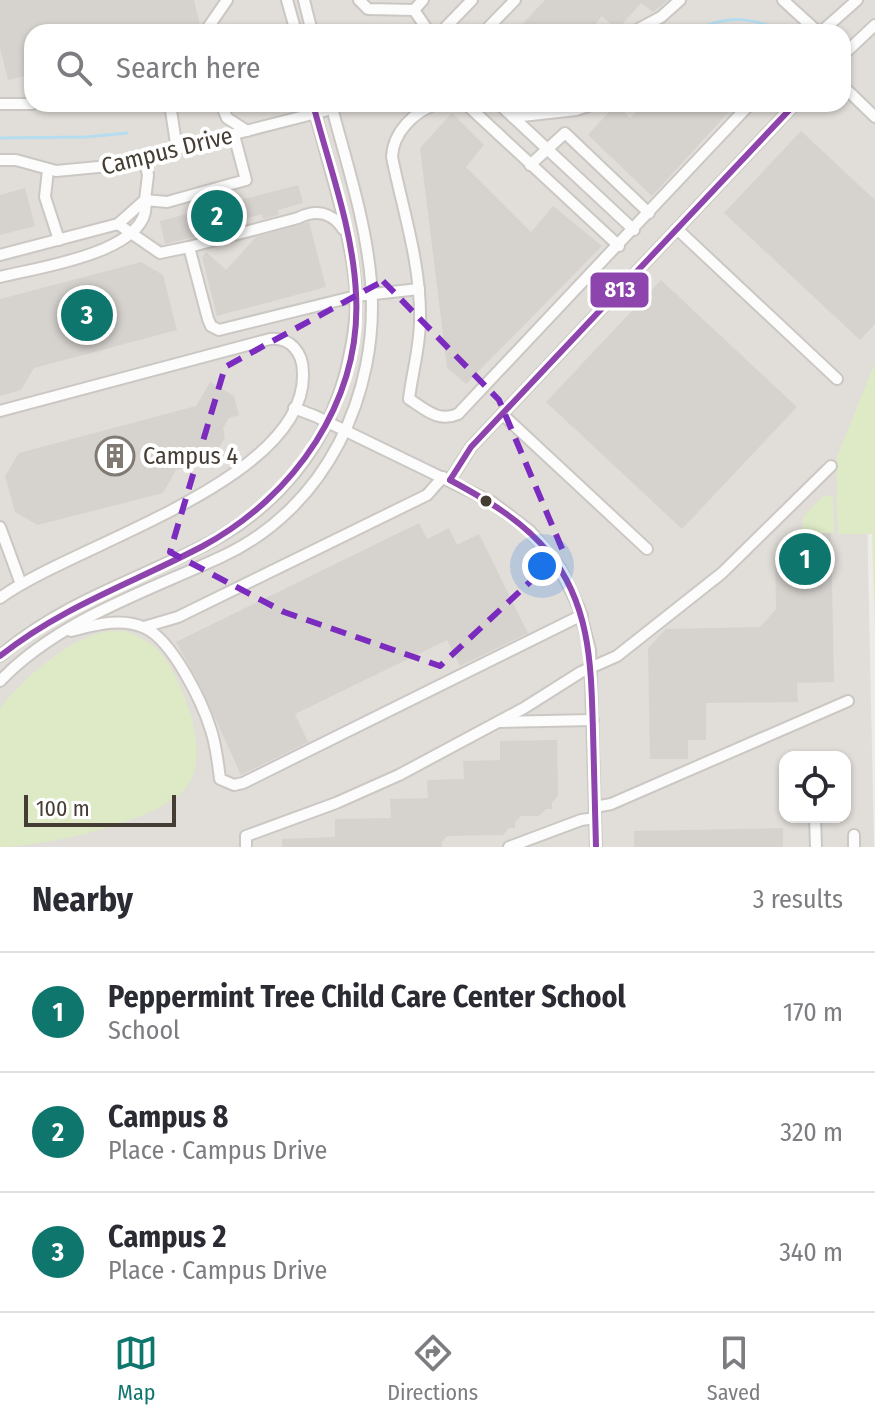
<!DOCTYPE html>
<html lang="en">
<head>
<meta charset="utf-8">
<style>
	:root { --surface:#fff; --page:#f7f7f7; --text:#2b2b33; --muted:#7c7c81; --line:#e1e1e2; --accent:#0f766e }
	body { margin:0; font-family:"Fira Sans Condensed",sans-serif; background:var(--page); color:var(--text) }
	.controls { position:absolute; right:24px; bottom:24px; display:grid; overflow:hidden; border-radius:16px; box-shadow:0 2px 6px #0004 }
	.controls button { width:72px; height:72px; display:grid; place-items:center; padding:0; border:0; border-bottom:2px solid var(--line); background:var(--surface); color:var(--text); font:40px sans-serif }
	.scale { position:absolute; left:24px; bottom:20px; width:152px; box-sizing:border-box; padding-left:8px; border:4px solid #453d34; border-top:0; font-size:22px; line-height:28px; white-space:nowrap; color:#453d34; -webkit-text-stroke:6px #fff; paint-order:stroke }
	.you { position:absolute; left:542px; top:566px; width:28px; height:28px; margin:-20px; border:6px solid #fff; border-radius:50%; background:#1a73e8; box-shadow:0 0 0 12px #1a73e833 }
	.badge { display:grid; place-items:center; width:52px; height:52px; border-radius:50%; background:var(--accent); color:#fff; font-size:26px; font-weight:700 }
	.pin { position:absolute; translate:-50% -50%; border:4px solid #fff; box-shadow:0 2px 8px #0006 }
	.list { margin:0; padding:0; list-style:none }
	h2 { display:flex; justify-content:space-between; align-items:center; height:104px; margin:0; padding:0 32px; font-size:34px }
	h2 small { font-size:26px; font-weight:400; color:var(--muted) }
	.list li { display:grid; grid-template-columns:52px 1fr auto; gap:24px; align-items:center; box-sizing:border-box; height:120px; padding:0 32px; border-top:2px solid var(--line) }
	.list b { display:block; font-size:30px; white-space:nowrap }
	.list p { margin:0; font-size:26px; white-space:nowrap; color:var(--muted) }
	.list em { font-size:26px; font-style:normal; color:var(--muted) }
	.icon { flex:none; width:44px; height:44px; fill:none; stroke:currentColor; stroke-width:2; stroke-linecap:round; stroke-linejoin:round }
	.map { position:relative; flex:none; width:875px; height:847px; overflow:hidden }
	.search { position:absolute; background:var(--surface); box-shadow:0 2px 6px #0004; left:24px; right:24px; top:24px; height:88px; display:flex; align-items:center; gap:20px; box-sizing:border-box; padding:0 28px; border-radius:24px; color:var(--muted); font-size:30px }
	.sheet { height:464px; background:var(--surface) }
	nav { display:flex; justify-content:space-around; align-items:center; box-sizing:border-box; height:112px; border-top:2px solid var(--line); background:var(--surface); font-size:22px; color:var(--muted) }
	nav a { display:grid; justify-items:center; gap:4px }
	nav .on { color:var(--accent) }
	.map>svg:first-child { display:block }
	.industrial { fill:#e1ddd9; fill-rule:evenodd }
	.green { fill:#deeac6 }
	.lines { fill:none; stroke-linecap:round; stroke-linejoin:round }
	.stream { stroke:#b5ddef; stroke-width:3 }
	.building { fill:#d6d3cf }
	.minor-casing { stroke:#cbc8c4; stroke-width:14 }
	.minor { stroke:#fcfcfc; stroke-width:10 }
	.bus-1-casing { stroke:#fff; stroke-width:12 }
	.bus-1 { stroke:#8e44ad; stroke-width:6 }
	.marked { fill:none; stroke:#7b2cbf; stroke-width:6; stroke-dasharray:16 10; stroke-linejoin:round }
	.bus-dot { fill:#453d34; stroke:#fff; stroke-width:3 }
	.labels { text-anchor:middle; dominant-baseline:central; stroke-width:8; stroke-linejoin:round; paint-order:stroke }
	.street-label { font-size:24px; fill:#453d34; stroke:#fff }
	.poi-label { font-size:24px; fill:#453d34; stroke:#fff; text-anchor:start }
	.line-badge { stroke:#fff; stroke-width:3 }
	.badge-label { font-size:22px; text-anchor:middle; font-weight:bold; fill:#fff }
</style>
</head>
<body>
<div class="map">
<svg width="875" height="847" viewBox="0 0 875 847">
	<rect width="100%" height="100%" fill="#eeece8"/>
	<path class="industrial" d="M0,0H875V404L865,415L874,847H0ZM32,32H843V104H32ZM785,757H845V817H785Z"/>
	<g class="green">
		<path d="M875,363V631L872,534H838L836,459Z"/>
		<path d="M823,496H833L834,533L803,534V517Z"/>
		<path d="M125,631C161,644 170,662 184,696C195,722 206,766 184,790C154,822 44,847 0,847V708C22,680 65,642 100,633C108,630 117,632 125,631Z"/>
	</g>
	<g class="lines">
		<g class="stream">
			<path d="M692,32C724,15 751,16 784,32"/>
			<path d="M0,138L86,137L127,133"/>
		</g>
	</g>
	<g class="building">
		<path d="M0,0H194L200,25L174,32H32V67L23,69L25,76L8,80L0,48Z"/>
		<path d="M545,0H668L653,12L641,3L617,30L602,16L589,32H515Z"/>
		<path d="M616,104L630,118L643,104H736L652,196L588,135Z"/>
		<path d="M452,113L484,145L466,167L531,232L553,206L602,246L466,384L447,368L420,148Z"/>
		<path d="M801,131L875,200V324L860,340L724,213Z"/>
		<path d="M298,185L303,203L278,210L279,215L263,219L262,214L210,228L211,233L165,244L160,221Z"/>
		<path d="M25,188L35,226L0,235V195Z"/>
		<path d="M309,222L326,287L217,316L202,257L206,252L226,270L256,237Z"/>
		<path d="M141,262L163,275L177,330L34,368L21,390L0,396V299Z"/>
		<path d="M661,280L797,407L682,529L546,402Z"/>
		<path d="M210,382L234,396L239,415L229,418L223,428L225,438L212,460L176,470L163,493L38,525L15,512L5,476L19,453L196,406Z"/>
		<path d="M419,523L427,539L449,528L457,545L479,534L528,633L460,666L447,640L295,714L308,742L241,775L200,685L176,642Z"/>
		<path d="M831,533L834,682L797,683L798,702L706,703V740H688V759H650L648,648L666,629L760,627L776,609L775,553L793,534Z"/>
		<path d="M557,740L558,796L552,803V809H546L539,816H521L515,822V828H509L503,835L447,836L442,842V847H282V839L335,837V819L391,818L390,799L428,798L427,780L464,779L463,761L500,760V741Z"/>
		<path d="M783,828V847H634V831Z"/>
	</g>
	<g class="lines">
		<g class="minor-casing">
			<g id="minor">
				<path d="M287,0L296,32"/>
				<path d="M304,0L312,32"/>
				<path d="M359,0L368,9L414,10L423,0"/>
				<path d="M783,0L818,32"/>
				<path d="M414,10L429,32"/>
				<path d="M205,32L227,0"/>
				<path d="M441,32L472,0"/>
				<path d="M484,32L515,0"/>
				<path d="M633,32L661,17L680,0"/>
				<path d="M821,32L857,0"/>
				<path d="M843,55L875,25"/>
				<path d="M843,86L875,117"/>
				<path d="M0,104H32"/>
				<path d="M170,104L177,150"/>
				<path d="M221,104L227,118L247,131"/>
				<path d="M436,104C414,112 393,132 392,157C403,211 421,264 420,320C420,347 412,373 409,399C425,409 438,423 458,414L750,104"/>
				<path d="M466,104L619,246"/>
				<path d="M499,104L634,230"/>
				<path d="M513,117L576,110L594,104"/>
				<path d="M144,158L148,175L145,200L167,202L246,180L234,135"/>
				<path d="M0,160H16L56,171L109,166L332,109"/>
				<path d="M530,165L565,133L649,213"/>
				<path d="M48,170L45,197L59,240"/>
				<path d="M118,224L160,253L189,247L208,319L211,326L219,330L356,296L419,289"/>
				<path d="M677,229L837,379"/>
				<path d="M189,247L298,218C316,209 332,212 343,229"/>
				<path d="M0,255L118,224L145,200C155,252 35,268 0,277"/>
				<path d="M294,408L315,416L492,502L530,531L560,568L579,608L590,650L596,847"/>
				<path d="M0,411L270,339C290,337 303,352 303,373C307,481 71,545 0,598"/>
				<path d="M502,414L647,549"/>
				<path d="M450,480L471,447L795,104"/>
				<path d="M0,527L21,584"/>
				<path d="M144,627L178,617L427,495L443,477"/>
				<path d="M71,631C95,625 121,617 145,628C172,640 202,701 211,730C216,745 218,763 220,779L234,785L243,783L582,615"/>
				<path d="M0,656C58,605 133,581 201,547C275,510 325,450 346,371C352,345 357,320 356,293C351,229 328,166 313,104"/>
				<path d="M0,681C59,620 145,592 221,557C326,509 380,394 371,282C366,221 346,162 331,104"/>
				<path d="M500,722L593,720"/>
				<path d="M595,807L611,804L848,701"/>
				<path d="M815,817L816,847"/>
				<path d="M854,835V847"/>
				<path d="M246,847V836L336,803L399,775L524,708L581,672L617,656L722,573L831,466"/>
				<path d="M509,847L581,820L595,818"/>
			</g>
		</g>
		<use href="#minor" class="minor"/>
		<g class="bus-1-casing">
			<g id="bus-1">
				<path d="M450,480L471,447L795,104"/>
				<path d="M450,480C485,499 522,520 548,552C591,605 591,666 593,731C594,770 595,808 596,847"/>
				<path d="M0,656C63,606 133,583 203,546C294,497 362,401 356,294C353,229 329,166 313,104"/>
			</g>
		</g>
		<use href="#bus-1" class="bus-1"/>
	</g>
	<path class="marked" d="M383,281L499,400L563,551L440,666L284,612L170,552L225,367Z"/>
	<defs>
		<g id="building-ring" transform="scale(2)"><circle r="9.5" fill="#fff" stroke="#807a73" stroke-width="1.5"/><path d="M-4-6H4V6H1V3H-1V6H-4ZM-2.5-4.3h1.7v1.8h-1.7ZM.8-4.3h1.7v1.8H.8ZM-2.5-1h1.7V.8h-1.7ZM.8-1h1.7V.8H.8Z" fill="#807a73"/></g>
	</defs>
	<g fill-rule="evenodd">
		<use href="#building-ring" x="115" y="456"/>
	</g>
	<circle class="bus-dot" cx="486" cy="501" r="7"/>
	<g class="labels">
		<g class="street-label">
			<text transform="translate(167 151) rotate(-14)">Campus Drive</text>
		</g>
		<g class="poi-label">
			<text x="143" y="456">Campus 4</text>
		</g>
	</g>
	<rect class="line-badge" x="589" y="271" width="61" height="38" rx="8" fill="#8e44ad"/>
	<g class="badge-label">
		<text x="620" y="297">813</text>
	</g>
</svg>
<div class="controls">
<button><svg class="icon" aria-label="locate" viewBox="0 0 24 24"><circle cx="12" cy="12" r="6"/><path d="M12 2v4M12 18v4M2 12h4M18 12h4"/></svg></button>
</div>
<div class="scale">100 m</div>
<div class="you"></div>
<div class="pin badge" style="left:805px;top:559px">1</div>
<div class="pin badge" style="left:217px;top:216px">2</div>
<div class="pin badge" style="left:87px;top:315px">3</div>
<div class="search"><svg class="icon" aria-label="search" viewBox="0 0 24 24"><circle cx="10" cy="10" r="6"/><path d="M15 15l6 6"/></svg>Search here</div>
</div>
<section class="sheet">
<h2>Nearby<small>3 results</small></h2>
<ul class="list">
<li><span class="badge">1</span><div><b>Peppermint Tree Child Care Center School</b><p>School</p></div><em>170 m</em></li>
<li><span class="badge">2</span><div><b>Campus 8</b><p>Place · Campus Drive</p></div><em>320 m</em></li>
<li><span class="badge">3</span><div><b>Campus 2</b><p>Place · Campus Drive</p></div><em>340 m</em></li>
</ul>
</section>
<nav>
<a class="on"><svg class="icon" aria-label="map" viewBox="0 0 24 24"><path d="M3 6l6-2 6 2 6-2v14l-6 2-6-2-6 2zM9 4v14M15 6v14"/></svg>Map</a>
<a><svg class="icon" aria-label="directions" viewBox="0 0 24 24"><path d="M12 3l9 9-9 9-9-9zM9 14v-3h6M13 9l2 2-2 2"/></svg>Directions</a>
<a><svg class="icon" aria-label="saved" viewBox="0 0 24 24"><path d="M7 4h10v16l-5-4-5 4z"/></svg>Saved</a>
</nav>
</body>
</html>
